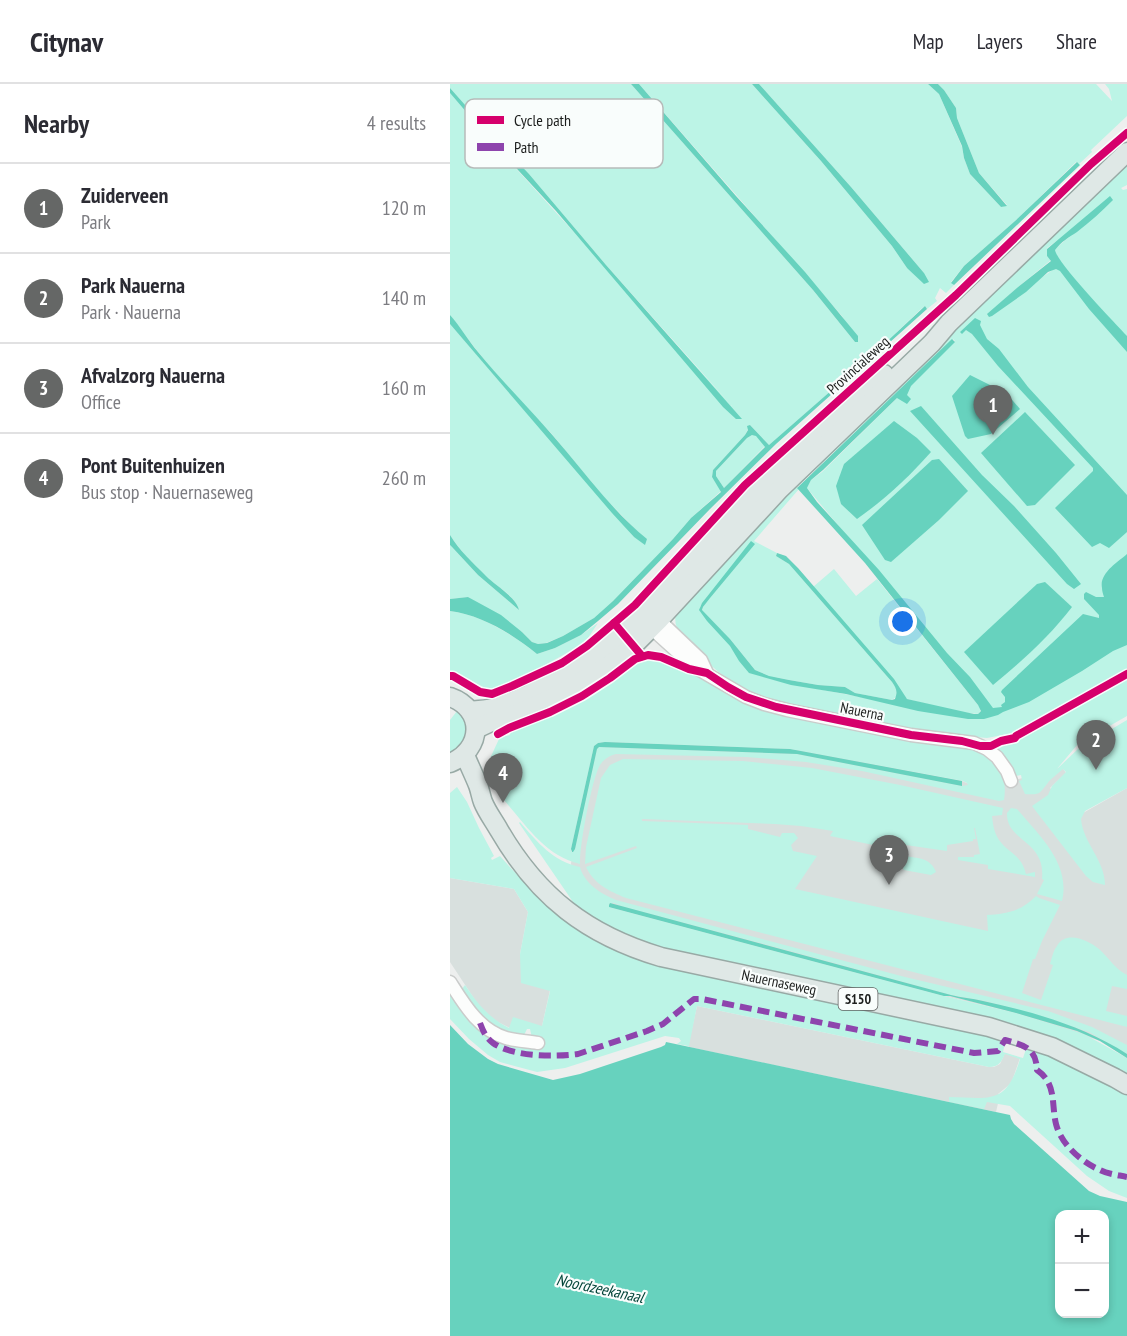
<!DOCTYPE html>
<html lang="en">
<head>
<meta charset="utf-8">
<style>
	:root { --surface:#fff; --page:#f2f2f3; --text:#2b2b33; --muted:#7c7c81; --line:#e1e1e2; --accent:#656766 }
	body { margin:0; font-family:"PT Sans Narrow",sans-serif; background:var(--page); color:var(--text) }
	.controls { position:absolute; right:18px; bottom:18px; display:grid; overflow:hidden; border-radius:12px; box-shadow:0 3px 9px #0003 }
	.controls button { width:54px; height:54px; display:grid; place-items:center; padding:0; border:0; border-bottom:2px solid var(--line); background:var(--surface); color:var(--text); font:30px sans-serif }
	.you { position:absolute; left:453px; top:538px; width:21px; height:21px; margin:-15px; border:4px solid #fff; border-radius:50%; background:#1a73e8; box-shadow:0 0 0 9px #1a73e833 }
	.badge { display:grid; place-items:center; width:39px; height:39px; border-radius:50%; background:var(--accent); color:#fff; font-size:20px; font-weight:700 }
	.pin { position:absolute; translate:-50% -50px; filter:drop-shadow(0 2px 3px #0008) }
	.pin::after { content:''; position:absolute; top:32px; width:21px; height:18px; background:inherit; clip-path:polygon(0 0,100% 0,50% 100%) }
	.list { margin:0; padding:0; list-style:none }
	h2 { display:flex; justify-content:space-between; align-items:center; height:78px; margin:0; padding:0 24px; font-size:26px }
	h2 small { font-size:20px; font-weight:400; color:var(--muted) }
	.list li { display:grid; grid-template-columns:39px 1fr auto; gap:18px; align-items:center; box-sizing:border-box; height:90px; padding:0 24px; border-top:2px solid var(--line) }
	.list b { display:block; font-size:22px; white-space:nowrap }
	.list p { margin:0; font-size:20px; white-space:nowrap; color:var(--muted) }
	.list em { font-size:20px; font-style:normal; color:var(--muted) }
	.map { position:relative; flex:none; width:677px; height:1252px; overflow:hidden }
	header { display:flex; align-items:center; gap:36px; box-sizing:border-box; height:84px; padding:0 30px; background:var(--surface); border-bottom:2px solid var(--line) }
	header strong { font-size:28px }
	nav { display:flex; gap:33px; margin-inline-start:auto; font-size:21px }
	main { display:flex }
	aside { flex:1; background:var(--surface) }
	.map>svg:first-child { display:block }
	.built { fill:#d8e0de }
	.green { fill:#bcf4e6; fill-rule:evenodd }
	.water { fill:#67d2be; fill-rule:evenodd }
	.lines { fill:none; stroke-linecap:round; stroke-linejoin:round }
	.minor-casing { stroke:#cacccb; stroke-width:15 }
	.primary-casing { stroke:#98a9a5; stroke-width:21 }
	.minor { stroke:#fcfdfc; stroke-width:12 }
	.primary { stroke:#dfe8e6; stroke-width:18 }
	.quiet { stroke:#8e44ad; stroke-width:6; stroke-dasharray:12 6; stroke-linecap:butt }
	.cycleway-casing { stroke:#f9fdfc; stroke-width:11 }
	.cycleway { stroke:#d6006c; stroke-width:8 }
	.labels { text-anchor:middle; dominant-baseline:central; stroke-width:4.5; stroke-linejoin:round; paint-order:stroke }
	.shield { fill:#f9fdfc; stroke:#5e6160; stroke-width:1.5 }
	.shield-label { font-size:14px; font-weight:bold; fill:#1c1e1d }
	.street-label { font-size:15px; fill:#1c1e1d; stroke:#f9fdfc }
	.water-label { font-size:16px; font-style:italic; fill:#034539; stroke:#f9fdfc }
	.key { fill:#f9fdfc; stroke:#b7bab9; stroke-width:1.5 }
	.key-label { font-size:16px; fill:#1c1e1d }
</style>
</head>
<body>
<header>
<strong>Citynav</strong>
<nav><a>Map</a><a>Layers</a><a>Share</a></nav>
</header>
<main>
<aside>
<h2>Nearby<small>4 results</small></h2>
<ul class="list">
<li><span class="badge">1</span><div><b>Zuiderveen</b><p>Park</p></div><em>120 m</em></li>
<li><span class="badge">2</span><div><b>Park Nauerna</b><p>Park · Nauerna</p></div><em>140 m</em></li>
<li><span class="badge">3</span><div><b>Afvalzorg Nauerna</b><p>Office</p></div><em>160 m</em></li>
<li><span class="badge">4</span><div><b>Pont Buitenhuizen</b><p>Bus stop · Nauernaseweg</p></div><em>260 m</em></li>
</ul>
</aside>
<div class="map">
<svg width="677" height="1252" viewBox="0 0 677 1252">
	<rect width="100%" height="100%" fill="#edefee"/>
	<g class="built">
		<path d="M155,658L350,666L512,697L519,700L544,702L612,683L616,689L600,704L633,729L677,704V974L650,957L566,929L494,912L159,823L123,787L121,780L122,769L148,659Z"/>
		<path d="M0,794L64,805L78,828L70,870L100,906L92,942L60,944L46,937L32,926L27,919L0,878Z"/>
		<path d="M247,922L539,983H544L550,980L555,969L570,974L562,997L559,1001L548,1010L549,1015L546,1028L239,963L237,957L239,958Z"/>
	</g>
	<g class="green">
		<path d="M0,0H181L363,206L405,258H408L392,232L189,0H302L371,77L442,162L457,184L474,189L401,103L309,0H478L489,10L512,63L514,74L520,90L551,123L557,121L529,89L507,34L506,24L494,6L488,0H646L662,17L659,5L655,0H677V32L641,66L642,68L629,80L626,78L565,137L514,182L501,198L504,201L496,209L490,204L485,214L487,217L477,225L475,222L471,225L431,263L319,361L300,341L295,351L263,386L262,393L271,407L241,434L223,455L163,517L144,534L113,552L96,559L88,560L82,558L72,548L18,513L0,515V461L28,491L69,526C66,513 48,503 39,495C25,482 10,467 0,451V240L184,453L197,456L185,445L154,413L101,349L56,302L25,264L0,231V9L41,57L282,322L156,181L79,90L32,40L0,4Z"/>
		<path d="M677,78V101L671,104L673,106L677,105V587L574,645L563,649L537,654L492,650L472,647C440,641 408,635 376,628C348,623 318,618 292,604C274,594 260,581 245,566C231,551 221,545 227,523L292,452ZM619,153L604,166L610,181L538,230L568,203L601,176L597,172V164L608,156ZM503,255L505,257L372,388L361,396L357,404L546,630L518,633L373,606L304,588L261,539L250,527V523L260,509C260,516 253,520 252,527L280,555L305,586L319,592L339,596L368,601L395,603L405,609L442,616L446,613L447,605L442,598L339,480L326,472L327,469L304,457L349,405L347,403L351,399Z"/>
		<path d="M302,351H306L315,362L274,404L266,392V387L297,354Z"/>
		<path d="M384,485L406,512L427,495L528,621L531,626L528,630L508,628L457,615L419,567L363,503Z"/>
		<path d="M0,527C32,531 61,550 87,570L105,564L131,551L148,539L138,554L126,564L64,598L39,606C26,600 14,590 0,588Z"/>
		<path d="M202,573L209,575L255,596L278,611L297,619L524,666C547,677 558,690 554,716L549,717L412,687L356,678L297,673L166,670C159,672 154,675 150,681C142,694 129,764 130,780C95,772 76,741 53,715L55,713L52,710L50,711L33,691L40,688L37,681L49,655L55,650L56,652L60,651L59,646C99,632 136,614 170,590C180,582 188,573 202,573ZM155,658L340,665L513,697L517,699L518,701L512,702L347,670L149,663L147,665L125,765L121,768V765L144,662L148,659Z"/>
		<path d="M677,594V632L628,660L606,686L628,665L677,636V704L635,727L631,735C633,759 655,776 655,801L643,798L636,792L582,722L598,711L602,702L616,688L613,685C608,690 601,694 597,700C589,710 590,711 575,710L569,697L572,696L571,691L566,692L558,677L545,663L553,658L578,649Z"/>
		<path d="M7,627C21,641 18,660 0,669V636Z"/>
		<path d="M173,675L293,677L362,684L450,701L553,724L552,731L542,732C543,741 544,748 549,756C559,770 571,770 576,790L585,788V793L538,785V781L508,776V773H524V771L530,770L525,744H524L526,755H523V757L497,761V767L435,758L433,763L380,752L383,747L351,742L325,740L192,735V737L298,741V745L330,753L332,749H344L348,754L341,761L343,767L367,772L345,805L538,847L537,831C556,830 572,827 586,812L589,814L610,821L592,857L585,875H583L572,909L591,916L603,881L600,880C602,874 603,867 607,862C616,846 638,856 649,865C659,874 665,885 677,891V905L662,902L656,927L677,932V943L176,814C159,807 144,800 136,783L187,764L186,762L135,780L136,763L151,694L160,681Z"/>
		<path d="M7,703L17,718L29,744L44,772L41,774L42,776L50,772C78,804 109,834 146,854C196,881 252,889 307,900C390,918 474,934 556,955L553,968L573,974L577,962C612,975 646,989 677,1009V1114L659,1107L637,1092L560,1022L537,1018L534,1025L499,1018V1013C541,1014 556,1021 570,975L555,970C551,978 549,983 539,983L247,922L239,962H238L227,960L231,957L229,954L215,952L115,984L87,988L50,978L38,971L19,955L0,935V910L3,908C30,949 41,955 90,962L91,956L82,954L80,945H77L74,951L70,954C39,948 28,933 11,909L12,905L15,901C27,919 39,934 59,944L63,933L92,942L100,907L71,899L70,870L78,828L64,805L0,794V709Z"/>
		<path d="M561,724L567,725C589,751 621,780 612,817L587,810L594,796L592,795C596,756 556,758 557,729Z"/>
		<path d="M70,738C88,759 103,777 130,783C134,799 151,810 166,816L455,893L598,927L642,943L677,961V970L639,948L586,931L535,917L501,911L340,867L174,823L164,819L159,820V823L494,912L566,929L634,950L677,974V992L662,984L183,856L137,831L123,818L69,739Z"/>
		<path d="M454,772C468,774 481,774 486,788L481,791L454,786L450,779Z"/>
	</g>
	<g class="water">
		<path d="M181,0H189L286,112L355,188L408,252V258H405L363,206Z"/>
		<path d="M302,0H309L401,103L474,189L479,198L474,200L457,184L442,162L371,77Z"/>
		<path d="M478,0H488L494,6L506,24L507,34L529,89L557,122L551,123L520,90L514,74L512,62L489,10Z"/>
		<path d="M0,4L32,40L79,90L156,181L292,335H286L273,323L106,127L41,57L0,9Z"/>
		<path d="M627,78L630,81L504,201L501,199L514,182L565,137Z"/>
		<path d="M660,112L663,116C652,127 640,138 627,148C619,153 611,158 605,166C607,179 664,238 677,252V268L639,225L610,187L606,185L598,188L576,208L542,232L539,233L537,230L568,203L601,177L597,172V165Z"/>
		<path d="M475,222L477,225L326,360L260,425L168,520L148,537L131,551L105,564L87,570C62,550 32,531 0,527V515L18,513L51,531L72,548L82,558L88,560L97,559L113,552L144,534L163,517L223,455L241,434L271,408L262,393L263,386L295,351L298,346L297,342L300,341L319,361L431,263ZM302,351L306,352L315,363L274,404L266,392V387L297,354Z"/>
		<path d="M0,231C10,242 18,256 28,268C56,302 88,333 116,367C142,398 166,430 197,455L195,461L184,453L162,429L0,240Z"/>
		<path d="M525,234L531,237L530,241L537,255L549,265L578,303L677,411V448L659,464L650,459L642,463L605,424L643,387V384L548,282L522,250L516,246L512,250L510,248Z"/>
		<path d="M502,255L505,258L461,302L457,311L461,315L457,320L447,314L373,386L361,396L357,404L367,418L429,486L497,569L520,593L543,624L552,623L551,621L555,618V613L551,608L552,606L633,530L649,534V531L634,515V510L636,508L646,513H654C653,510 652,507 652,504C649,489 668,478 677,470V561L663,567L632,587L579,618L553,628L548,631L534,635H518L468,627L396,610L341,601L299,589L289,577L280,562L257,537L249,526L252,519L301,457L305,460L260,514L253,523L252,526L280,555L305,586L319,592L339,596L368,601L395,603L405,609L442,616L445,615C448,607 446,604 442,598L339,480L326,472L327,469L336,472L348,484L444,595L457,615L524,630H528L531,627L528,621L415,479L347,404Z"/>
		<path d="M520,291L540,301L551,303L570,325L541,350L518,355L515,352L502,312Z"/>
		<path d="M471,322L532,391L564,422L606,469L631,500L624,505L617,500L460,327Z"/>
		<path d="M575,328L625,381L585,421L577,422L531,369Z"/>
		<path d="M444,337L467,354L481,368C459,393 434,416 407,435L391,420L386,402L394,380Z"/>
		<path d="M489,375L518,407L489,436L441,478L435,476L412,441L482,376Z"/>
		<path d="M0,451C9,466 23,479 36,492C45,501 67,514 69,526L28,491L2,463L0,461Z"/>
		<path d="M595,498L622,523C599,553 571,578 543,601L514,568L587,500Z"/>
		<path d="M155,658L340,665L512,697V702L347,670L149,663L147,665L125,765L123,768H122L121,765L144,662L148,659Z"/>
		<path d="M160,819L501,911C511,914 522,914 533,917C583,928 634,942 677,970V974L650,957L627,947L566,929L500,912H494L159,823V821Z"/>
		<path d="M0,941L18,960L38,975L48,980L103,996L130,990L211,963L215,961L216,958L560,1031L561,1035L564,1040L639,1107L650,1112L677,1118V1252H0ZM654,1130V1230H610V1130Z"/>
	</g>
	<g class="lines">
		<g class="minor-casing">
			<g id="minor">
				<path d="M203,534L209,536L251,576L257,589"/>
				<path d="M198,538L201,544L243,582L296,613L314,620L337,626L461,651L524,659L537,665L547,673L557,687L561,697"/>
				<path d="M0,898C14,920 29,946 56,954C66,957 78,957 88,959"/>
			</g>
		</g>
		<g class="primary-casing">
			<g id="primary">
				<path d="M0,613C35,625 33,666 0,679"/>
				<path d="M20,627C26,626 32,626 38,625C51,623 65,616 77,611C121,590 158,563 193,529L318,394L386,330L434,290"/>
				<path d="M26,645L43,637L71,628L98,616L159,581L184,561L209,536L330,405L482,259L499,239L677,68"/>
				<path d="M15,671C19,681 24,691 28,701C30,706 31,713 33,718C37,728 44,737 49,746C88,813 137,851 211,873L539,943L602,963L665,994L677,1001"/>
			</g>
		</g>
		<use href="#minor" class="minor"/>
		<use href="#primary" class="primary"/>
		<path class="quiet" d="M30,939C33,947 36,954 43,959C63,973 105,973 128,970L197,947L213,940L244,915H252L524,969L548,967L555,956C573,961 586,963 587,986C607,1000 601,1019 606,1040C611,1060 631,1078 650,1086C658,1090 668,1091 677,1093"/>
		<g class="cycleway-casing">
			<g id="cycleway">
				<path d="M164,539L185,521L295,401L506,211L641,80L677,49"/>
				<path d="M0,592H3L30,608L42,610L62,602L112,579L137,562L164,539L192,572"/>
				<path d="M48,650L59,644L100,628L132,612L160,594L185,575L198,571L211,573L239,585L257,589L278,603L296,613L326,623L461,651L512,657L530,662H541L551,657L565,654L566,652L677,590"/>
			</g>
		</g>
		<use href="#cycleway" class="cycleway"/>
	</g>
	<g class="labels">
		<rect class="shield" x="388.5" y="904" width="39" height="22" rx="4.5"/>
		<g class="shield-label">
			<text x="408" y="915">S150</text>
		</g>
		<g class="street-label">
			<text transform="translate(408 281) rotate(-42)">Provincialeweg</text>
			<text transform="translate(412 627) rotate(11)">Nauerna</text>
			<text transform="translate(329 898) rotate(12)">Nauernaseweg</text>
		</g>
		<g class="water-label">
			<text transform="translate(150 1204) rotate(12)">Noordzeekanaal</text>
		</g>
	</g>
	<rect x="15" y="15" width="198" height="69" rx="9" class="key"/>
	<rect x="27" y="32" width="27" height="8" fill="#d6006c"/>
	<rect x="27" y="59" width="27" height="8" fill="#8e44ad"/>
	<g class="key-label">
		<text x="64" y="42">Cycle path</text>
		<text x="64" y="69">Path</text>
	</g>
</svg>
<div class="controls">
<button>+</button>
<button>−</button>
</div>
<div class="you"></div>
<div class="pin badge" style="left:543px;top:351px">1</div>
<div class="pin badge" style="left:646px;top:686px">2</div>
<div class="pin badge" style="left:439px;top:801px">3</div>
<div class="pin badge" style="left:53px;top:719px">4</div>
</div>
</main>
</body>
</html>
